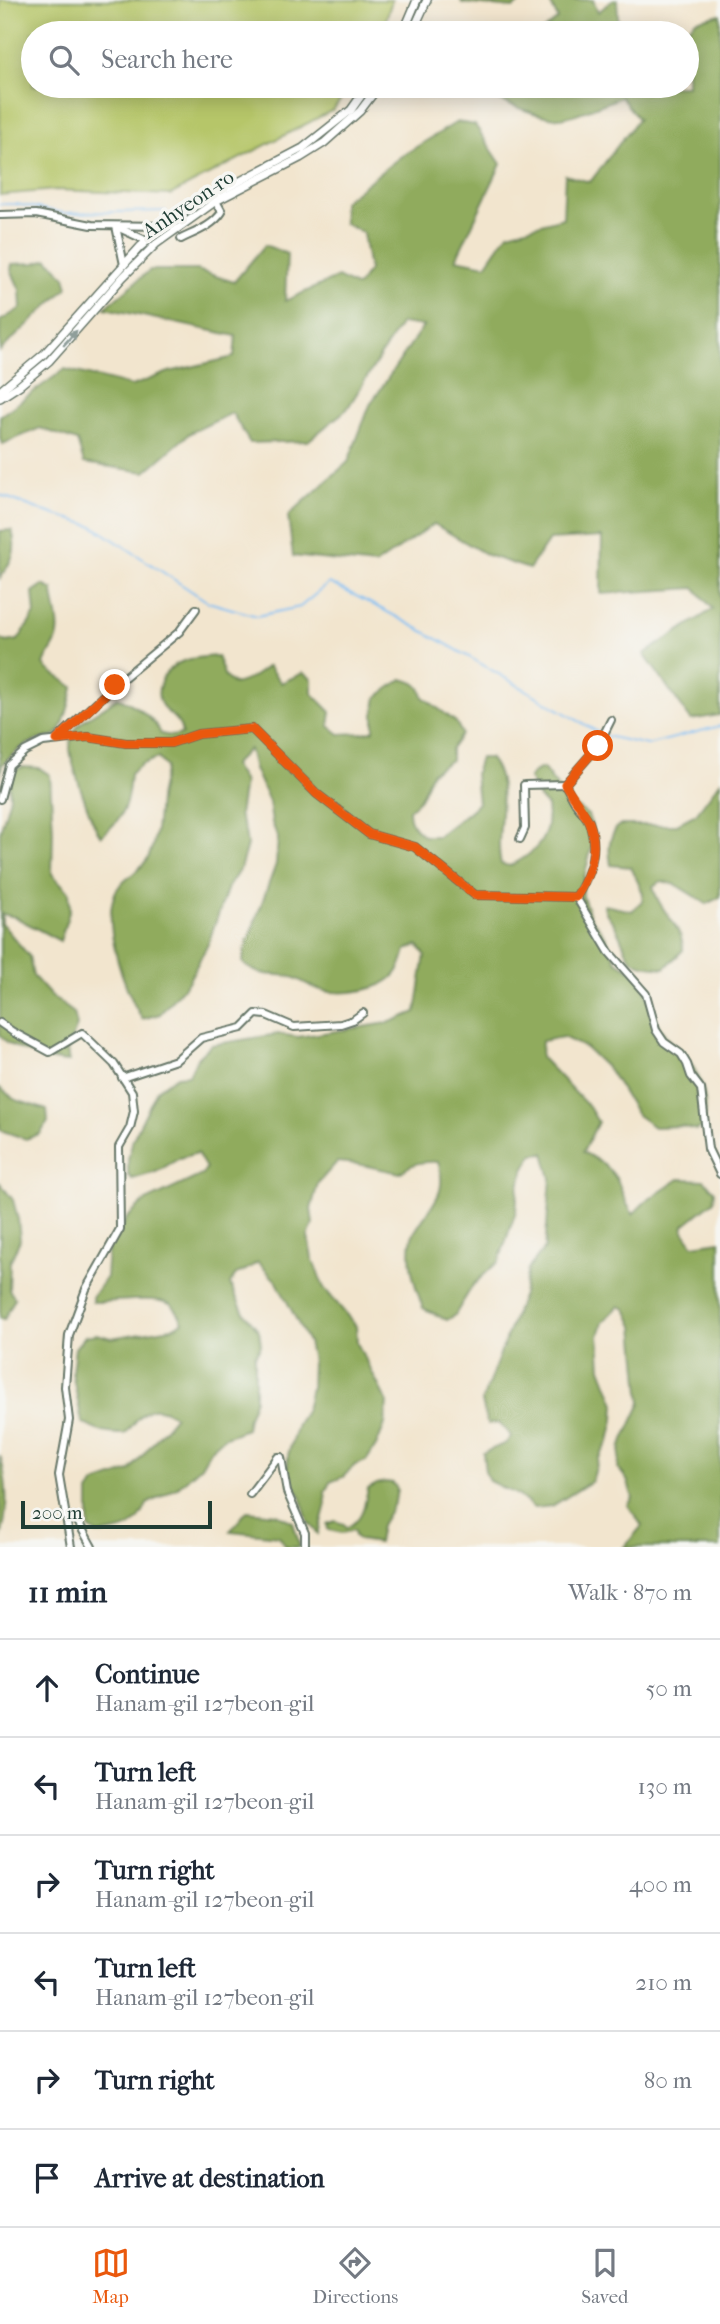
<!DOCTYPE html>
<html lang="en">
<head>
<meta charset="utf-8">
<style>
	:root { --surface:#fff; --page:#f2f2f3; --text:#1f2937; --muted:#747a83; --line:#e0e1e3; --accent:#ea580c }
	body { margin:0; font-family:"IM FELL French Canon",serif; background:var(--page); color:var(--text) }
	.scale { position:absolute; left:21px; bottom:18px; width:191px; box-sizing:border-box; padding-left:7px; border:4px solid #1f3d34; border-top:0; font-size:19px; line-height:24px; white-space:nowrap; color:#1f3d34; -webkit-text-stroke:5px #f6f6f2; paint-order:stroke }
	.stop { position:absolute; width:21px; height:21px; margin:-16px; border:5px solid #ea580c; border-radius:50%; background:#fff }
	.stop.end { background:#ea580c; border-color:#fff; box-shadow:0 2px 7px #0008 }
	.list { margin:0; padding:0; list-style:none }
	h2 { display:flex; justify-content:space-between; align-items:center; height:91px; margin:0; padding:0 28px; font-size:30px }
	h2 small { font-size:23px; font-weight:400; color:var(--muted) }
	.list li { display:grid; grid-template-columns:46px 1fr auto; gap:21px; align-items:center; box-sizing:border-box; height:98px; padding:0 28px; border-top:2px solid var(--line) }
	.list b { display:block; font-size:26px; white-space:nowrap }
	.list p { margin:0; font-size:23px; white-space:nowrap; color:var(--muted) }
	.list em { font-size:23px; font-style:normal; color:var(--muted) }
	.icon { flex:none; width:38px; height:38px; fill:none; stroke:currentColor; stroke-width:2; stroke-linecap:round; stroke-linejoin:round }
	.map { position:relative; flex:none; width:720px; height:1547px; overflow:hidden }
	.search { position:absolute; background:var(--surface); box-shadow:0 4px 18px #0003; left:21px; right:21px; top:21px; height:77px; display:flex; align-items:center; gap:18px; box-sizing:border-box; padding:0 24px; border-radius:38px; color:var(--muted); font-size:26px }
	.sheet { height:679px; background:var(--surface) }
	nav { display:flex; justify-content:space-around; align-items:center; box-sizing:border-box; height:98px; border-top:2px solid var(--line); background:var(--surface); font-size:19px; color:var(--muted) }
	nav a { display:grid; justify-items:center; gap:4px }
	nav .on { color:var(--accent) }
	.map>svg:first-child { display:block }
	.green { fill:#b6c669; stroke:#6a824e; stroke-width:2 }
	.forest { fill:#90ab5d; stroke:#587448; stroke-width:2 }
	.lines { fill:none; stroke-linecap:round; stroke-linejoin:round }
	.stream { stroke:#7ebdf2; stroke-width:2 }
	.minor-casing { stroke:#69786a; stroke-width:10 }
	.tertiary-casing { stroke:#69786a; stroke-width:10 }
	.minor { stroke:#fff; stroke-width:6 }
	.tertiary { stroke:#fff; stroke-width:7 }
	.oneway { fill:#8f9e9a }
	.route { stroke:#ea580c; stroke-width:9 }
	.labels { text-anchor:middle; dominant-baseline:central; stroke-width:7; stroke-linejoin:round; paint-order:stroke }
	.street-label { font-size:21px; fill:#1f3d34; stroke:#f6f6f2 }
</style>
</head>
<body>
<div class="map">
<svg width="720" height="1547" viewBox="0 0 720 1547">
	<rect width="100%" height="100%" fill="#f6f6f2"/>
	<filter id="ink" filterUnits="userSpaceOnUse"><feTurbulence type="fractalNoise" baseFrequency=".0143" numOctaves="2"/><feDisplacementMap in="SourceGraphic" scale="14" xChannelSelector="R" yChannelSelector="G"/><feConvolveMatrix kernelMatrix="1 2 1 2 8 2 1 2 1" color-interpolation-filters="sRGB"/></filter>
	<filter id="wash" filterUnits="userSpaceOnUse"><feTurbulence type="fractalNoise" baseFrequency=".00686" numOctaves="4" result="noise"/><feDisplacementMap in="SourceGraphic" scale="28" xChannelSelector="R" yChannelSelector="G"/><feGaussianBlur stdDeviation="1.57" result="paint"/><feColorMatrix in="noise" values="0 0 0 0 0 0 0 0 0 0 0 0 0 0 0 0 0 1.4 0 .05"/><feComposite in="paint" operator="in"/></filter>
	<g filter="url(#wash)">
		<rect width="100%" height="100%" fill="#f2e5ce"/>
		<path class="green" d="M0,0H392L382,33H33V86H351L333,110L170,195L56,190L0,195Z"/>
		<g class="forest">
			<path d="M461,0H524L513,8L462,3Z"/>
			<path d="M549,0H593L598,12L613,0H617L619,33H540L558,19Z"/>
			<path d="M720,14V715L691,720L644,654L713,609L695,588L601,594L602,537L549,540L529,569L487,555L434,524L375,565L293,556L288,516L348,462L370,405L423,326L401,323L347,409L308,441L250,443L232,413L190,433L145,472L84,463L77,441L40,428L3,444L0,439V416L65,369L132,386L169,372L234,357L236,336L105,308L150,270H197L234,282L265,245L287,254L285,301L338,277L357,287L369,270L363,233L344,223L343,202L400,157L457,122L475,125L501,164L456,259L486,265L508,233L563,218L565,175L590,182L638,119L621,97C607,102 570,119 558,118C540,117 488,99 477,86H687V33H683L696,20Z"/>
			<path d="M48,259L65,277L68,287L0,351V321L21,308L20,290L11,270L12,264L35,263Z"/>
			<path d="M12,530C18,552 12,560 0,578V531Z"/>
			<path d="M43,585L53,590C53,605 61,620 58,635C56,647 47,654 44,665C52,675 64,679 73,687C72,695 63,729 58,733C51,739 40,738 32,742C20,746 11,757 2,765L0,778V638L6,642L18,640L35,614L33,592Z"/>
			<path d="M217,656L225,677L233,684C247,682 258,674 268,666L281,683L303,673L312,679V693L331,712L329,726L339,734C353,732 360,736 374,730V713L377,697L402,679C414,682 421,684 423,697L456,722L462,734L451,749V760L432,772L420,799L409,810C409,823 414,828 424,836H438C452,824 466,816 478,803L475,774L480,758H489C514,786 493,831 501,864L510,866C537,852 551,838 547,806L539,798L529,778L535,771L543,768L567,800L588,815L592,826V845L583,882V897L591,918L606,937L616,961C650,978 644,993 657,1022C663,1037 678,1046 688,1059C702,1079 709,1101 704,1125L696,1130L681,1126L654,1127L637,1115L609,1070L586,1048L563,1037L542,1041L541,1057L589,1107L598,1122L583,1152C596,1159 611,1167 618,1182C624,1195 623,1200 633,1214L645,1202L679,1179L704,1180L715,1191L714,1201L684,1225L683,1231L693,1245L720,1241V1547H624L642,1526L628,1505L633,1498L627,1480L618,1468L621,1446L641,1403L634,1326L626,1309L619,1306L603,1322L599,1336L601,1368L615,1404L614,1420L609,1441L599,1458L592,1481L552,1506L534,1508L518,1495L489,1481L485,1471L483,1453L506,1443L511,1436L499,1423L487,1424L482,1401L523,1294L528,1269L545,1248L551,1178L544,1153L533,1154L524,1170L518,1189L516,1211L499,1261L473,1285L455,1315L447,1320L423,1308C415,1286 406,1260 412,1237C414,1232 418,1227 421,1222C436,1200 447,1191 438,1162C422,1161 412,1163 400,1173L357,1164L337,1162L318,1183L311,1209L313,1223L308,1237L312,1258L324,1288L356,1326L357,1343L387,1402L385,1424L376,1446L366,1461L355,1465L343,1477L330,1482L325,1492L326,1504L318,1534L308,1522L301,1497L287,1473L288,1455L297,1424L306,1410L311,1387L312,1361L308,1342L277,1282L258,1262L244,1271L236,1274L230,1284L243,1311L259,1331L261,1345L255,1356V1399L248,1417L246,1429L223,1438L211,1449L201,1466L177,1488L147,1504C138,1529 122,1532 97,1534L89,1528V1492L95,1483L130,1471L175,1416C149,1399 142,1414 125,1434C108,1434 96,1432 82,1422L72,1372L75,1348L85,1336L97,1334L111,1338L172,1328L183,1322C180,1316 177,1308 170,1304C153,1295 112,1303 92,1302V1297L106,1277L108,1249L127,1218L144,1202L202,1175L206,1168L197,1153L180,1158L156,1172L132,1179L128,1175V1159L133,1139L157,1090L177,1076L189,1075L197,1058L211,1045L278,1034L298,1037L388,1023L416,1012L425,955L418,945L406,950C404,957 402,965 398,971C386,991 339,997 318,989C308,986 299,978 288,976C269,973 260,978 243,963L244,952L276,864L278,838L272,823L269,802L254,769L249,749L233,765L244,782L239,815L245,831L247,845L240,869L228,887L208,944L188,982L160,1014L142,1019C125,990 100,924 116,891C122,879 142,871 149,856C157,837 157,819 159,799C160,788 164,777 166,767L158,758L142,764L130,774C128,803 125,818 101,836C92,826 71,763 70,748C70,744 72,734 74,731C83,716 105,710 117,697C133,703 155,719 161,734L172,736L182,734C181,719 168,716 161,704C157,697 158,689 161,682C170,659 195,657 217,656Z"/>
			<path d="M22,767L39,768L50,775L53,831L52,874L69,892L70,909L60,941L15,917L2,914V924L29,956L33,976L51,996L74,1013L77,1026L67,1051L69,1062C51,1061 10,1050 0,1035V832L10,797L9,780L14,770Z"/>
			<path d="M720,782V897L707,904L676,885L662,881L653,886C658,911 683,925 683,950L665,968C621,965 632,956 614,924C610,917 604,914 604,905L632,911L642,901L643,893L631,867L611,865C608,848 608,838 619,825H675L696,814Z"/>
			<path d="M0,1088L16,1100L47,1110L48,1122L40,1134L26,1139L0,1130Z"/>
			<path d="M0,1183L13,1200L18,1219L20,1240L10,1262L9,1290L15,1298L4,1320L0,1318Z"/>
			<path d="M0,1455C9,1487 8,1511 0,1543Z"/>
			<path d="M385,1482L393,1483L397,1489L395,1502L381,1525L378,1543L359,1540L355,1536L354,1530L342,1533L328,1530L327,1524L335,1521L344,1524L346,1528C363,1519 364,1507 368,1489L377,1484Z"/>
			<path d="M247,1511L277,1514L293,1522L300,1547H286L279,1536L230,1531Z"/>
		</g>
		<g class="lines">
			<g class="stream">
				<path d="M0,204H16L64,213L166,211"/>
				<path d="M0,495L43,511L93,526L208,602L257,616L300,607L329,583C423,627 511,682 601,734"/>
				<path d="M606,736L647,745L720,726"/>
			</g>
		</g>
	</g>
	<g filter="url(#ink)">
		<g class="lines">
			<g class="minor-casing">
				<g id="minor">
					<path d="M0,215L36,214L92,225L164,226"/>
					<path d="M116,226L124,265"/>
					<path d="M117,227L143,239"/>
					<path d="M181,239C195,232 213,226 222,212L216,201"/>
					<path d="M57,739L115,685L179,632L196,609"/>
					<path d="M0,799L9,765L25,751L43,742L88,737L126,743H171L198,734L252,729L317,794L369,834L415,847L475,895L576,897C590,875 599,848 589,822C586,815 580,810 576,804C572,798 569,791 565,784L598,746L611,720"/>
					<path d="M520,839L525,828L524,785L565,784"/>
					<path d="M576,897L609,952L646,994L656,1030L664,1042L681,1054L687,1064L691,1076L701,1089L708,1149L720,1174"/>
					<path d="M0,1023L13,1032L50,1052L82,1033L114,1064L132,1092L134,1111L130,1128L119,1147L120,1229L86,1289L69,1335L65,1387L69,1420L59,1475L71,1547"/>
					<path d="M122,1078L176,1060L201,1038L242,1028L256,1014L266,1015L294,1027L341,1024L353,1020L363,1013"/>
					<path d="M250,1494L278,1457H281L287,1492L305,1533V1547"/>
					<path d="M67,1516L76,1518L92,1547"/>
				</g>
			</g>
			<g class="tertiary-casing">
				<g id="tertiary">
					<path d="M403,33L417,0"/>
					<path d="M412,33L427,0"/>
					<path d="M0,391L44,354L140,247L169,222L208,198L303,148L351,110L368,86"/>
					<path d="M0,398L20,385L49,361L123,277L156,244L216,201L300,158L324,143L360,111L379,86"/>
				</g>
			</g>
			<use href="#minor" class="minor"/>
			<use href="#tertiary" class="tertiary"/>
		</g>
		<defs><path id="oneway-solid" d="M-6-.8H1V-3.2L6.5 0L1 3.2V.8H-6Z" transform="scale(1.75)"/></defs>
		<use class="oneway" href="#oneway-solid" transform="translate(70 338) rotate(-48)"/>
	</g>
	<g class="lines" filter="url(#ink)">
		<path class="route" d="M115,685L57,740L88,737L126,743H171L198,734L252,729L317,794L369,834L415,847L475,895L576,897C590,875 599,848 589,822C584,811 572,796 565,784L598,746"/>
	</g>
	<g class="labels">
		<g class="street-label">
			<text transform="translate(188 204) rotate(-34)">Anhyeon-ro</text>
		</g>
	</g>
</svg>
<div class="scale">200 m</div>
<div class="stop" style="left:598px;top:746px"></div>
<div class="stop end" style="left:115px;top:685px"></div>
<div class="search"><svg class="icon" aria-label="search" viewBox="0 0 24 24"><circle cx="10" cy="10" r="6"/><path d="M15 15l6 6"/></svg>Search here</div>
</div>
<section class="sheet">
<h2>11 min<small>Walk · 870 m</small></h2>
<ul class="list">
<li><svg class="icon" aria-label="ahead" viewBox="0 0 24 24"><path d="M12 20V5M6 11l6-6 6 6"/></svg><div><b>Continue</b><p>Hanam-gil 127beon-gil</p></div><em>50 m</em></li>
<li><svg class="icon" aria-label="left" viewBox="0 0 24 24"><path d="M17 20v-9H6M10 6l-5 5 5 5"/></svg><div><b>Turn left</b><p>Hanam-gil 127beon-gil</p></div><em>130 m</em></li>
<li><svg class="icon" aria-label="right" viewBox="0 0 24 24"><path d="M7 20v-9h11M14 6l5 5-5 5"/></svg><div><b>Turn right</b><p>Hanam-gil 127beon-gil</p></div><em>400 m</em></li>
<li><svg class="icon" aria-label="left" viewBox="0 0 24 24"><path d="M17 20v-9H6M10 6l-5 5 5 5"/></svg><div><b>Turn left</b><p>Hanam-gil 127beon-gil</p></div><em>210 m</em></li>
<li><svg class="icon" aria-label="right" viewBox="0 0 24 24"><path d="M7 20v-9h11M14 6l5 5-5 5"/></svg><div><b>Turn right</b></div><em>80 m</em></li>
<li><svg class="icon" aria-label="arrive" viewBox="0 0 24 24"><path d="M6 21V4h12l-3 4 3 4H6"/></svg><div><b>Arrive at destination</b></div></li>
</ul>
</section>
<nav>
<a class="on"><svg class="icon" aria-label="map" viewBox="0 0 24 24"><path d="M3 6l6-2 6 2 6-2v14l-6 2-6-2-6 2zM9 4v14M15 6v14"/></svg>Map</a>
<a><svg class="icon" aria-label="directions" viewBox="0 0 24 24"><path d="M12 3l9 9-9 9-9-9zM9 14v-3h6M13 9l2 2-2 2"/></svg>Directions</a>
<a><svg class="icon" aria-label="saved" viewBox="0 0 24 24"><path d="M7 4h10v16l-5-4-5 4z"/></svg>Saved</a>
</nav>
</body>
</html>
